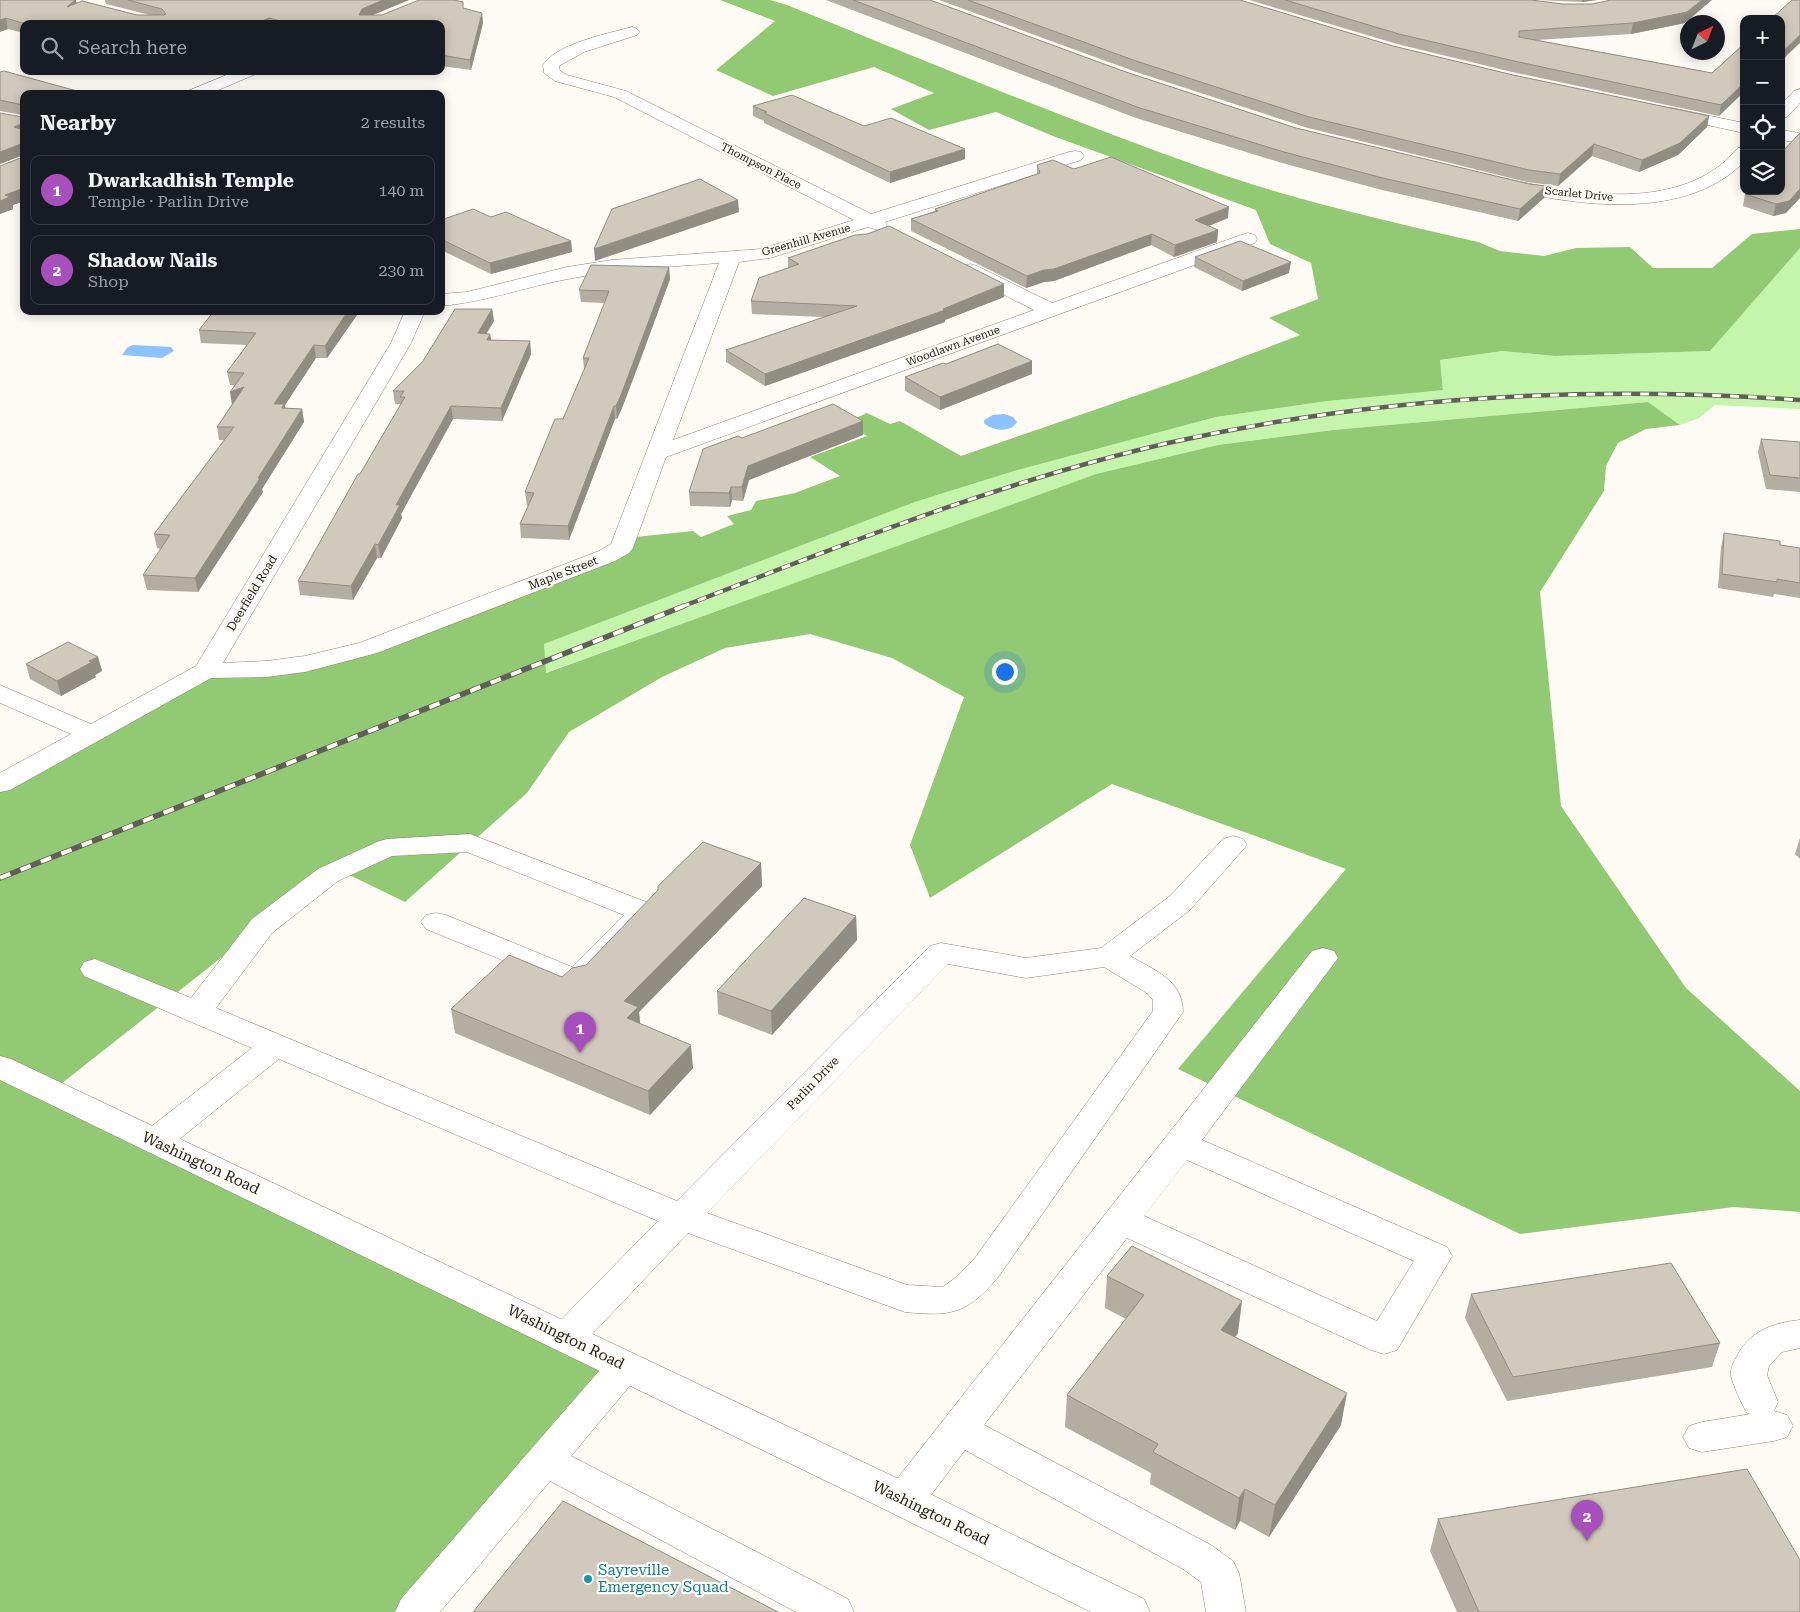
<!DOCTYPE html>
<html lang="en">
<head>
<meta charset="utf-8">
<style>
	:root { --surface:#171b24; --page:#242831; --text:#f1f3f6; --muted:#9ea1a6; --line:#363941; --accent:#a750bd }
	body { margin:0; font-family:"Roboto Serif",serif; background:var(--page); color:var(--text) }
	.controls { position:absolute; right:15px; top:15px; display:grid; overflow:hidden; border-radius:10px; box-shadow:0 2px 12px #0003 }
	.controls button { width:45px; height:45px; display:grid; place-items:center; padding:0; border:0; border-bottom:1px solid var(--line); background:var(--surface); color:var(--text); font:25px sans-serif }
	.compass { position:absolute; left:1680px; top:15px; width:45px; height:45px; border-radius:50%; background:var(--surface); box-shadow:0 2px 12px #0003; rotate:43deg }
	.you { position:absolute; left:1004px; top:671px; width:18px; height:18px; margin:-12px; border:4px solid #fff; border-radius:50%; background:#1a73e8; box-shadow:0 0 0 8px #1a73e833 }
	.badge { display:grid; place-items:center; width:32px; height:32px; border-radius:50%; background:var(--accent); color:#fff; font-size:16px; font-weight:700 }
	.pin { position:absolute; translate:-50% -41px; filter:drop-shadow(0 1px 2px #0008) }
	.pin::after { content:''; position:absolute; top:26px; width:18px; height:15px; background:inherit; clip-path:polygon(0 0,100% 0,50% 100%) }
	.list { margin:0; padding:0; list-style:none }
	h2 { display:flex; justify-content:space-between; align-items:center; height:65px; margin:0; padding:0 20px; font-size:21px }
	h2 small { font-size:16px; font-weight:400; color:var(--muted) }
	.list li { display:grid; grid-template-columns:32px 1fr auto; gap:15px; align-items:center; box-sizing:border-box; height:70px; margin:0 10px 10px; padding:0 10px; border:1px solid var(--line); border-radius:10px }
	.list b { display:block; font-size:19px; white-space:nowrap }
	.list p { margin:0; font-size:16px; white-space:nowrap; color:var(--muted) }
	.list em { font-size:16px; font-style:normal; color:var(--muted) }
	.icon { flex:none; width:28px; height:28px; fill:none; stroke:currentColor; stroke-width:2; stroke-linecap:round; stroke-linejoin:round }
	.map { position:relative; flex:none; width:1800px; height:1612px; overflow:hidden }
	.search { position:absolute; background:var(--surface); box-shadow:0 2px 12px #0003; left:20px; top:20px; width:425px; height:55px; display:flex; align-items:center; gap:12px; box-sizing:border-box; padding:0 18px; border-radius:10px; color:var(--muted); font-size:19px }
	.panel { position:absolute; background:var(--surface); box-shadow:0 2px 12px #0003; left:20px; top:90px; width:425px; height:225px; border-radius:10px }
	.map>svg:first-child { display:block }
	.green { fill:#c4f5ab }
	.forest { fill:#92c973 }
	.water { fill:#8cc2fe }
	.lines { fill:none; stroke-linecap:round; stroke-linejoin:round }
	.minor-casing { stroke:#8c8577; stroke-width:1 }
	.major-casing { stroke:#8c8577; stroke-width:1 }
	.minor { fill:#fff; fill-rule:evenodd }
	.major { fill:#fff; fill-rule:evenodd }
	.rail-far1-casing { stroke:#615e59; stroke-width:4.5 }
	.rail-casing { stroke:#615e59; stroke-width:5.5 }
	.rail-far1 { stroke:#fefbf5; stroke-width:3; stroke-dasharray:9; stroke-linecap:butt }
	.rail { stroke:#fefbf5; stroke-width:4; stroke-dasharray:11; stroke-linecap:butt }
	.wall { fill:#b4ada1 }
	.shaded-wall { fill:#928d83 }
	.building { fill:#d1c9bb; stroke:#928d83 }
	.culture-dot { fill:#0f9aa8; stroke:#fefbf5; stroke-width:2 }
	.labels { text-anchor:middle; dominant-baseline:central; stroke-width:4.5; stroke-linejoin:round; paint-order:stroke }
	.far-street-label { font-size:11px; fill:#24211c; stroke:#fefbf5 }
	.street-label { font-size:12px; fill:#24211c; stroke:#fefbf5 }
	.near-street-label { font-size:15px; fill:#24211c; stroke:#fefbf5 }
	.near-culture-label { font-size:15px; fill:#0d838f; stroke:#fefbf5; text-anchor:start }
</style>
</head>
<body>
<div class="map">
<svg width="1800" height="1612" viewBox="0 0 1800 1612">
	<rect width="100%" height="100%" fill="#fefbf5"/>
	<path class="green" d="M1800,248V409L1715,405L1699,418L1680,425L1648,402L1333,430L1218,445L1096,474L545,673L544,644L915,502L1014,471L1216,417L1328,401L1443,389L1440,360L1502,351L1555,356L1710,351Z"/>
	<path class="forest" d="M720,0H770L787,5C927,61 1066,120 1209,170C1297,201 1388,221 1478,242L1500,251L1544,256L1576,248L1630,247L1653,268H1712L1752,234L1800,229V248L1710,351L1555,356L1502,351L1440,360L1443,390L1328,401L1216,417L1014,471L915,502L544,644L546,673L1096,474L1218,445L1333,430L1648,402L1680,425L1646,429L1618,443L1606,466L1604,491L1540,592L1561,806L1686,988L1800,1091V1212L1734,1207L1520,1234L1178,1069L1346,869L1112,784L930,898L910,845L964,697L892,658L810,634L725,648L662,677L569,732L527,793L405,902L335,868L52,1091L625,1366L403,1612H0V784L206,671L305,664L607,556L626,538L693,531L701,537L734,524L727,516L751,510L756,501L795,493L840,476L810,457L867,436L845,423L867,413L890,424L900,421L961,456L1190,377L1300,335L1269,318L1318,299L1311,263L1270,244L1256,210L1053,136L996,112L929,130L891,109L934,93L874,67L773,96L716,70L775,21Z"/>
	<g class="water">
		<path d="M133,345L171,347L174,351L162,358L122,355L128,347Z"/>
		<path d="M1004,414L1013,417L1017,422C1011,433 992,431 984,423V420L993,415Z"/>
	</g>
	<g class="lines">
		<g class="minor-casing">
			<g id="minor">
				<path d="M632,27L637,29L640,32L637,35L584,52L559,66L560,71L567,75L626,91L871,214L1069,152L1075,151L1081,152L1084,156L1081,160L885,222L887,225L884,229L878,230L868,227L770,258L739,262L673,440L1034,310L963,274L961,270L963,266L970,264L977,266L1052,303L1241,235L1248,233L1255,235L1257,239L1255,243L666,457L633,548L629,553L615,561L377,653L305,672L266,677L211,678L10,790L0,792V773L71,734L0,703V685L91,724L196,666L391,343L405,311H425L411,343L223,663L266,661L305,656L359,643L599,551L611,544L719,263C669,267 617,269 568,279C525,287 485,302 441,306V294L467,292L567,267L612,260L761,249L854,220L614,97L555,81L544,73L543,65C558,43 607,34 632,27Z"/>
				<path d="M236,71H258L256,74L209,94H186L188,91Z"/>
				<path d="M1800,89V103L1787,117L1781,119V104L1794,91Z"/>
				<path d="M1672,108L1744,123V133L1666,116L1664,113L1666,110Z"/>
				<path d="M1781,130L1800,133V143L1781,140Z"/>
				<path d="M1744,147V162C1684,222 1576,206 1502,188L1499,184L1502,180L1508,179C1570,193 1655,208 1712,171C1722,165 1730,157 1738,148Z"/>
				<path d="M470,834L654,905L659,912L587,987L576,990L426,929L421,922L426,915L436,913L446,915L572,967L624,915L467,852L392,856L338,881L272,933L216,1008L677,1201L930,946L941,943L1026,958L1101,948L1170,896L1223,839L1233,836L1243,839L1247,845L1190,910L1130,956C1154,970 1183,980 1183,1012L999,1276C968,1313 953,1317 905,1312L688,1233L580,1347L567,1351L554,1347L549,1337L554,1327L658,1221L279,1059L167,1149L155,1153L143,1149L139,1141L143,1133L252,1048L84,976L80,969L84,962L95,959L191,998L252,919L318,869L377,842L387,839ZM948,964L1026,978L1104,967L1147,993L1153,1000V1011L975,1258L955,1278L943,1287L907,1285L707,1213Z"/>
				<path d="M1323,948L1334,951L1338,958L1202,1140L1447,1247L1452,1256L1397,1350L1384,1354L1371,1350L1127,1238L984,1425L1211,1545L1233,1561L1239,1573L1246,1612H1206L1201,1582L1183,1569L965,1450L918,1512L904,1516L890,1512L885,1500L890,1488L1312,951ZM1187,1160L1414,1261L1377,1321L1144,1216Z"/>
				<path d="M1800,1320V1348L1782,1352L1769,1366L1767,1375L1778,1402L1774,1411L1787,1415L1793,1426L1787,1437L1774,1441L1702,1452L1689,1448L1683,1437L1689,1426L1702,1422L1751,1414L1747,1413C1741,1402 1734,1388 1731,1376C1730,1371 1733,1362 1736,1358C1749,1331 1772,1323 1800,1320Z"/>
				<path d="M625,1351L638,1356L643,1366L638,1376L571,1456L848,1599L854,1612H796L550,1481L440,1612H395L401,1599L612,1356Z"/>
			</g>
		</g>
		<g class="major-casing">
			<path id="major" d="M0,1056L11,1059L918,1488L1144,1599L1150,1612H1091L890,1512L0,1080Z"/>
		</g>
		<use href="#minor" class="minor"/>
		<use href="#major" class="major"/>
		<g class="rail-far1-casing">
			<path id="rail-far1" d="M681,607C840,546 1001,481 1168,443C1374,397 1590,385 1800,400"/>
		</g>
		<g class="rail-casing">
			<path id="rail" d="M0,878L684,606"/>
		</g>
		<use href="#rail-far1" class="rail-far1"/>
		<use href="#rail" class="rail"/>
	</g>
	<g class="wall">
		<path d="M0,0H76V3L137,15H150L106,4L105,0H409L373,15H382L464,8L482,13L483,23L471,70L441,66V24H24V33L8,29Z"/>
		<path d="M826,0H930L1123,71L1296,128L1529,184L1546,186L1544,198L1518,221L1382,190L1282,163L1136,118Z"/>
		<path d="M939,0H1240L1393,46L1513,75L1709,116L1707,127L1678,155L1639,172L1592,156L1558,186L1527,182L1308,128L1136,72Z"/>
		<path d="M1249,0H1531L1685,23L1631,34L1537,40L1712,73L1744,44L1719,116L1512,72L1397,44Z"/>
		<path d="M1539,0H1597L1582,2Z"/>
		<path d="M0,72L24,94V201L13,205V209L0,214V166L23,157V155L0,164L23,117V115L0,111Z"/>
		<path d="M753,106L864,126L965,159L890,183L764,123V121L753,116Z"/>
		<path d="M1800,133L1786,213L1773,216L1743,206L1745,194Z"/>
		<path d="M1037,165L1074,169L1228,218L1209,226L1218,230L1217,242L1174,257L1151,245L1054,281L1044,282L1026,288L911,231V219L935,211V209L1037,175Z"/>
		<path d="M491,217L571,241L572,252L491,274L441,250V220Z"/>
		<path d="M1195,257L1289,273L1242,291L1194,267Z"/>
		<path d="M788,258L1004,284V297L945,320V322L765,386L726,362V350L824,317L752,314L751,301L788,268Z"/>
		<path d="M669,267L670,279L641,358L622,408L617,419H615L569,540L521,538L520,524L528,506H527L525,492L563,419L584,370L583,358L605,303L581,302L579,290Z"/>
		<path d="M492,309L494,321L486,334H490L491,340L530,341L531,354L502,421L453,419L401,514L402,518L381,558H377L353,600L300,595L298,581L401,404H395L393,391Z"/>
		<path d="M356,311L357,315L327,358H316L285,405V408L302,409L304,422L262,489L263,492L198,592L147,590L143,575L161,549L157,548L154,534L225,440H219L217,427L232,404L234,385H230L227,372L247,345L201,343L199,330Z"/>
		<path d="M946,364L1032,374L940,410L905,391V377Z"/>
		<path d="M863,435L749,480L743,501L732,500L730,507L690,506L689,492L742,438Z"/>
		<path d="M1761,439L1800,442V492L1766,489L1758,452Z"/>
		<path d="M1724,533L1780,545L1800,548V598L1774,594L1773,597L1718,588L1721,547Z"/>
		<path d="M98,657L102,671L95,675L96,677L61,696L30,679L26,664Z"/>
		<path d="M1800,838V859L1795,854Z"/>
		<path d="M761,863L762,886L639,1012L640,1024L693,1068L650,1115L455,1033L451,1009L562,977L586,965L658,891V886Z"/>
		<path d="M856,916L857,940L772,1035L718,1014L717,991Z"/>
		<path d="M1107,1276L1238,1333L1235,1337L1341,1425L1269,1537L1240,1521L1235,1530L1150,1484L1151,1473L1065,1427L1067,1395L1126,1319L1105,1308Z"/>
		<path d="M1471,1294L1720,1343L1712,1367L1507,1401L1465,1318Z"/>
		<path d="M1438,1519L1800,1612H1457L1430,1551Z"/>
	</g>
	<g class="shaded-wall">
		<path d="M75,0H76L78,10L67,7Z"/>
		<path d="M383,0H409L363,19L359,15L362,9Z"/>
		<path d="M1582,0H1597L1582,2Z"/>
		<path d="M1702,0H1712L1685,23L1631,34L1633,23Z"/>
		<path d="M482,13L483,23L471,70L470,60Z"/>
		<path d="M6,18L8,29L0,32V20Z"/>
		<path d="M269,18L270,24H255Z"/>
		<path d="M1800,35V43L1781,61V53Z"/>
		<path d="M1744,83V92L1719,116L1721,105Z"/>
		<path d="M1709,116L1707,127L1678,155L1639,172L1642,160Z"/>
		<path d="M24,123V136L14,127Z"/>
		<path d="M21,144L23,155L0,164V152Z"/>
		<path d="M1594,144L1592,156L1558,186L1560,174Z"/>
		<path d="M965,149V159L890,183V172Z"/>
		<path d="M1546,186L1544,198L1518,221L1520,209Z"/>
		<path d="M24,188V201L13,205V209L0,214V201L5,195Z"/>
		<path d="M1800,189V198L1786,213L1773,216L1776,204Z"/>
		<path d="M738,200L739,212L595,261L594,249Z"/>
		<path d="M1229,207L1228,218L1194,232L1195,220Z"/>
		<path d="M1218,230L1217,242L1174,257L1175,245Z"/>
		<path d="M1152,234L1151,245L1054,281L1044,282L1026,288L1027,276Z"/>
		<path d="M571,241L572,252L491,274L490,263Z"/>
		<path d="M1291,262L1289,273L1242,291L1243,281Z"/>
		<path d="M669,267L670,279L641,358L622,408L617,419L616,406Z"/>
		<path d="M1004,284V297L945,320V322L765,386V374L943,309Z"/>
		<path d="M492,309L494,321L479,346L478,333Z"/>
		<path d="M345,311H356L357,315L327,358L325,346Z"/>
		<path d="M490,334L492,346L487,340Z"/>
		<path d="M530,341L531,354L502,421L501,408Z"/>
		<path d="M314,345L316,358L285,405L287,417L274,404Z"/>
		<path d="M1032,361V374L940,410V397Z"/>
		<path d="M244,387L232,405L230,392Z"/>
		<path d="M451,406L453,419L401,514L402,518L381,558L378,545L396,505Z"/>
		<path d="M614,406L615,419L569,540L568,526Z"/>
		<path d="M302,409L304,422L262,489L263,492L198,592L195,578L258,478Z"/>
		<path d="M863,421V435L749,480L743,501L742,487L748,466Z"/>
		<path d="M731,487L732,500L730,507L729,493Z"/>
		<path d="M375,544L377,558L353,600L351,586Z"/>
		<path d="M98,657L102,671L95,675L96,677L61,696L57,681Z"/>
		<path d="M761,863L762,886L639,1012L641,1030L627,1024L624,1001Z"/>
		<path d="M856,916L857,940L772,1035L771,1011Z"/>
		<path d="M691,1045L693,1068L650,1115L648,1091Z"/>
		<path d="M1242,1301L1238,1333L1217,1362L1221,1330Z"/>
		<path d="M1347,1393L1341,1425L1269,1537L1275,1505Z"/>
		<path d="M1245,1489L1240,1521L1235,1530L1239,1498Z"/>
	</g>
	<g class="building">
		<path d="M0,0H75L67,7L82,1L137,15H164L166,14L162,9L128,0H383L362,9L359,15H382L419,0H454L463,2V8L482,13L470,60L441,55V24H292L269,18L255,24H26L6,18L0,20Z"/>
		<path d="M853,0H930L1123,71L1296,128L1529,184L1546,186L1520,209L1383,178L1284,152L1137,107Z"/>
		<path d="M968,0H1240L1393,46L1513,75L1709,116L1680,143L1642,160L1594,144L1560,174L1529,170L1309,117L1136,61Z"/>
		<path d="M1285,0H1531L1563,4H1592L1611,0H1702L1687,12L1633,23L1519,31V37L1712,73L1744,44V83L1721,105L1514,61L1399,34Z"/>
		<path d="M1792,0H1800V35L1781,53V19H1771Z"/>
		<path d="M4,71L88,94H24V123L14,127L24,130V188L5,195L10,197L0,201V166L23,157V145L21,144L0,152V113L23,117V105L0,100V72Z"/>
		<path d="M792,95L864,126L891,118L965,149L890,172L764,113L767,112L753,106Z"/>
		<path d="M1800,133V189L1789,201L1776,204L1745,194L1747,191H1781V153Z"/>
		<path d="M1111,157L1229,207L1195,220L1218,230L1175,245L1152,234L1054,269L1044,270L1027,276L911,219L938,211L935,209L1040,173L1037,165L1053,160L1074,169Z"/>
		<path d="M700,179L738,200L594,249L612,209Z"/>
		<path d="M473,209L491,217L506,212L571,241L490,263L441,239V220Z"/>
		<path d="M889,226L1004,284L943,309L945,310L765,374L726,350L857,306L751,301L759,278L799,264L788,258L855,235L867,234Z"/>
		<path d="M1240,241L1291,262L1243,281L1195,257Z"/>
		<path d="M591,265L669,267L621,395L616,406H614L568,526L520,524L534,493L525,492L555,419H563L589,358H583L609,291L579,290Z"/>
		<path d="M455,309H492L478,333L490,334L487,340L530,341L501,408L451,406L396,505H400L378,545L375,544L351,586L298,581L358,474H360L405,397H400L404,391H393L423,361Z"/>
		<path d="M214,311H348L325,346L314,345L274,404H284L282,408L302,409L258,478H260L195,578L143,575L170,535L154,534L234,427H217L244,387L230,392L244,373L227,372L256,333L199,330Z"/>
		<path d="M998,344L1032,361L940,397L905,377L943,363L946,364Z"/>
		<path d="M833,404L863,421L748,466L742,487H731L729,493L689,492L703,449L738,436L742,438Z"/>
		<path d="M1761,439L1800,442V478L1770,475Z"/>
		<path d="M1724,533L1780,541V545L1800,548V583L1777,579V582L1722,574Z"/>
		<path d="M68,642L98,657L89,661L92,662L57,681L26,664Z"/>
		<path d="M703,842L761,863L624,1001L638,1007L627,1018L691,1045L648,1091L451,1009L509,955L562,977L572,968L586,965L658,890V886Z"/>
		<path d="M804,898L856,916L771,1011L717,991Z"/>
		<path d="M1132,1246L1242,1301L1221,1330L1347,1393L1275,1505L1245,1489L1239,1498L1153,1452L1158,1444L1067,1395L1144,1295L1107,1276Z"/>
		<path d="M1671,1263L1720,1343L1513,1377L1471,1294Z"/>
		<path d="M1747,1469L1800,1560V1612H1479L1438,1519Z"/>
		<path d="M563,1501L778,1612H473Z"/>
	</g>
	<circle class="culture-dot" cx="588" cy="1579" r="5"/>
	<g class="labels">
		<g class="far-street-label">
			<text transform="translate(761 166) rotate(27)">Thompson Place</text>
			<text transform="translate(1579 194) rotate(6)">Scarlet Drive</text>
			<text transform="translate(806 240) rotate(-16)">Greenhill Avenue</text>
			<text transform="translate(953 346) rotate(-20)">Woodlawn Avenue</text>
		</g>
		<g class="street-label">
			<text transform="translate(563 573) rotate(-21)">Maple Street</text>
			<text transform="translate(252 593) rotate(-59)">Deerfield Road</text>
			<text transform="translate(813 1083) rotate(-46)">Parlin Drive</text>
		</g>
		<g class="near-street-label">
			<text transform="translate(201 1163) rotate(25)">Washington Road</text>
			<text transform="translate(566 1337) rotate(26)">Washington Road</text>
			<text transform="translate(931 1513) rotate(26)">Washington Road</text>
		</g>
		<g class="near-culture-label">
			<text x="598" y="1570">Sayreville<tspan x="598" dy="17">Emergency Squad</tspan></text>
		</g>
	</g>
</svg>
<div class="controls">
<button>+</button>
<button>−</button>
<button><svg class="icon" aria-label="locate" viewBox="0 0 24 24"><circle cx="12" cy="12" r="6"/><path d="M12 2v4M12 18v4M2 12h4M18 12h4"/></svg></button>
<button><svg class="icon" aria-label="layers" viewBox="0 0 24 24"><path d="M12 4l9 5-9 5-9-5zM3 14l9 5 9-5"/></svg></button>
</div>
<svg class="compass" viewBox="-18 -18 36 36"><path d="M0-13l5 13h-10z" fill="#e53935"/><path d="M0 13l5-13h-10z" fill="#9ea1a6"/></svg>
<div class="you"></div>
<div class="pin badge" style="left:580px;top:1053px">1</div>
<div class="pin badge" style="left:1587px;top:1541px">2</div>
<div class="search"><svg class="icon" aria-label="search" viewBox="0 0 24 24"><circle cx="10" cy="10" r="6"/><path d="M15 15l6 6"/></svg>Search here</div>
<section class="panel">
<h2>Nearby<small>2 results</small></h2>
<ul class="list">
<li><span class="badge">1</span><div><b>Dwarkadhish Temple</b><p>Temple · Parlin Drive</p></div><em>140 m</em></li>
<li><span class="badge">2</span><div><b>Shadow Nails</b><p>Shop</p></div><em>230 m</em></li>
</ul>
</section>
</div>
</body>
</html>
